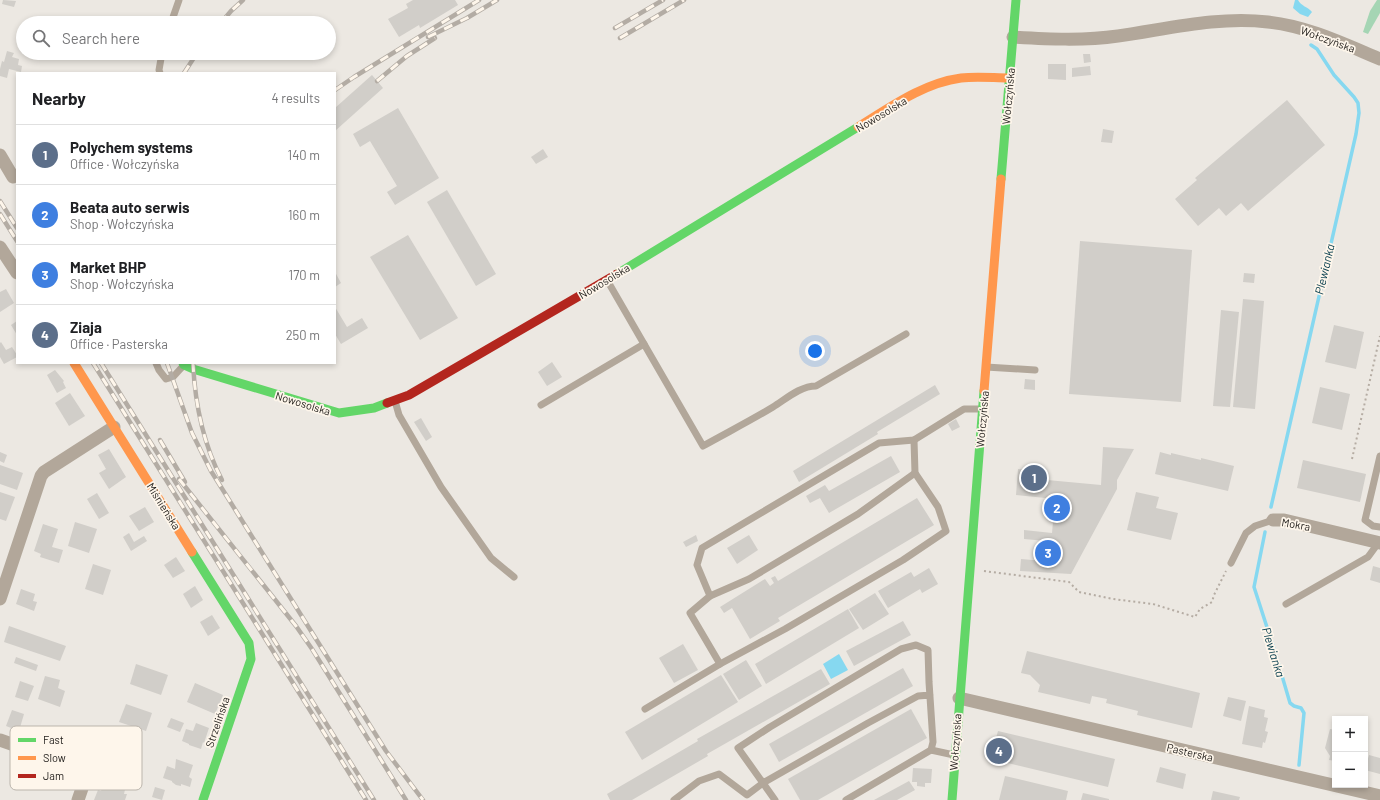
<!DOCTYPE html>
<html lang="en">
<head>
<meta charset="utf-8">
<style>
	:root { --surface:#fff; --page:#f2f2f2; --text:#202124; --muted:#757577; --line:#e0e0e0; --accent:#1a73e8 }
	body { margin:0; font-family:Barlow,sans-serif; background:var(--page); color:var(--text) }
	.controls { position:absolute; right:12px; bottom:12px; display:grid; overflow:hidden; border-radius:0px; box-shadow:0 2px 6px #0003 }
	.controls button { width:36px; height:36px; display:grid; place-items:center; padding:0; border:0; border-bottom:1px solid var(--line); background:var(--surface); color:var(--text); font:20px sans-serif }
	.you { position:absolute; left:815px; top:351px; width:14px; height:14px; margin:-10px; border:3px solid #fff; border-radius:50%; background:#1a73e8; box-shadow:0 0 0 6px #1a73e833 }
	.badge { display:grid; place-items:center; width:26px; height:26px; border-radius:50%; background:var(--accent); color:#fff; font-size:13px; font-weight:700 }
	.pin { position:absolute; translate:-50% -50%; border:2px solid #fff; box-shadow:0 1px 4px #0006 }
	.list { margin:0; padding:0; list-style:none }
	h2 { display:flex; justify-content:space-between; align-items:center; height:52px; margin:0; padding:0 16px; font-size:17px }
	h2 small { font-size:13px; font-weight:400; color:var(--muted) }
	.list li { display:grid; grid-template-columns:26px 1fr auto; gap:12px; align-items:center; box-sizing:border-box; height:60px; padding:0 16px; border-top:1px solid var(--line) }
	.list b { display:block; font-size:15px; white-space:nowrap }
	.list p { margin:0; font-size:13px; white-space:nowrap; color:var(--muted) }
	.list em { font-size:13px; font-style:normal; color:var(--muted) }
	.icon { flex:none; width:22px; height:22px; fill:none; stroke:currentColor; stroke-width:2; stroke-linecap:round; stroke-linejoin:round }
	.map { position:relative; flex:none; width:1380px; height:800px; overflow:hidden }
	.search { position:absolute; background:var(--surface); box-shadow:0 2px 6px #0003; left:16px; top:16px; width:320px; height:44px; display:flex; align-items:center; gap:10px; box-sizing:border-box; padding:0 14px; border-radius:22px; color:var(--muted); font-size:15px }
	.panel { position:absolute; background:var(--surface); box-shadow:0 2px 6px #0003; left:16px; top:72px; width:320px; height:292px; border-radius:0px }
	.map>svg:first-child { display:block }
	.forest { fill:#a5d5b4 }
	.water { fill:#86d8f0 }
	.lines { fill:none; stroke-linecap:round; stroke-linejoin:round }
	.stream { stroke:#86d8f0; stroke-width:3.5 }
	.building { fill:#d1cec9 }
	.path { stroke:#b5aca3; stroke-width:2; stroke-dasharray:2 3; stroke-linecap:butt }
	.lane { stroke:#b2a79a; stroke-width:7 }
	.street { stroke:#b2a79a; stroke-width:13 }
	.fast { stroke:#63d668; stroke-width:9 }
	.slow { stroke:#ff974d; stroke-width:9 }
	.jam { stroke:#b3261e; stroke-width:9 }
	.rail-casing { stroke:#b3aca4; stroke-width:4.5 }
	.rail { stroke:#fef6eb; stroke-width:3; stroke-dasharray:9; stroke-linecap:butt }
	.labels { text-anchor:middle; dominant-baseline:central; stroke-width:3.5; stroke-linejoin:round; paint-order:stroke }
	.street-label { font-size:11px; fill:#1f1c19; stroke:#fef6eb }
	.water-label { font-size:12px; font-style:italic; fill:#043c4c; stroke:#fef6eb }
	.key { fill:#fef6eb; stroke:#bbb5ac; stroke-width:1 }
	.key-label { font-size:11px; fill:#1f1c19 }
</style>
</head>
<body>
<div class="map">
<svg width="1380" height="800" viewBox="0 0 1380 800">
	<rect width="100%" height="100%" fill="#ece8e2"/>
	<path class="forest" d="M1377,0H1380V13L1368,34L1363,32L1370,11Z"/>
	<g class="water">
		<path d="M1295,0H1298C1301,6 1308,7 1312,12L1308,17L1300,14L1293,8Z"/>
		<path d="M839,654L848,670L831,679L823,664Z"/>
	</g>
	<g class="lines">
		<g class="stream">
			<path d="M1271,507L1356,134L1359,113L1358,103L1354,97L1334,75L1317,49L1311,45"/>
			<path d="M1265,532L1254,587L1275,652L1290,703L1294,706L1301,708L1304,713L1299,765"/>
		</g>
	</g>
	<g class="building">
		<path d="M3,0L16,1L14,7L2,4Z"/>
		<path d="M413,0H455L458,5L420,28L419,25L399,37L388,19L408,8L406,4Z"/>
		<path d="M7,51L14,53L12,57L19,59L18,65L22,66L21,72L9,69L7,78L0,76V69L2,61L4,62Z"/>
		<path d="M1083,54H1090L1091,62L1084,63Z"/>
		<path d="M1048,64H1066V80L1048,79Z"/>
		<path d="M1090,66L1091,75L1072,77V68Z"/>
		<path d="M372,75L383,88L335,131V108Z"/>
		<path d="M1287,100L1325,145L1248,211L1241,203L1226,216L1219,208L1198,226L1175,199L1197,180L1195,178Z"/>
		<path d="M398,108L439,178L395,205L387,192L397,186L370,141L360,147L353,134Z"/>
		<path d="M1103,129L1114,131L1112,143L1101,142Z"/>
		<path d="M543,149L548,157L536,164L531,157Z"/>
		<path d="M447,190L496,274L476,286L427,202Z"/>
		<path d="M408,235L458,318L420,340L370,257Z"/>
		<path d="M1080,241L1192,250L1181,402L1069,394Z"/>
		<path d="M335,272L341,283L335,287Z"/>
		<path d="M1244,273L1255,274L1254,283L1243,282Z"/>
		<path d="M6,289L14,303L0,312V292Z"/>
		<path d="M1243,299L1264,301L1255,409L1233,407Z"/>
		<path d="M335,307L347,327L362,318L368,328L341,344L335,334Z"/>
		<path d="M1221,310L1239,312L1230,407L1213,406Z"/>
		<path d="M17,321V335L11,325Z"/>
		<path d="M1334,325L1364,332L1356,369L1325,362Z"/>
		<path d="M1,342L6,350L12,347L17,355V357L4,364L0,357V343Z"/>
		<path d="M552,362L562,377L547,386L538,372Z"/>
		<path d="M55,370L64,381L63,382L66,388L57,393L47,375Z"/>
		<path d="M1025,379L1035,380V390L1024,389Z"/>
		<path d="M935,385L940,394L877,432L878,434L799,482L793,471Z"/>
		<path d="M1320,387L1350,394L1342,430L1312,423Z"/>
		<path d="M70,393L85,416L69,426L55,403Z"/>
		<path d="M421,418L432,437L426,441L414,422Z"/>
		<path d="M956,419L960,427L952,431L948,424Z"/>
		<path d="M1103,447L1134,449L1117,480V489L1071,574L1020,571L1021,559L1044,561L1046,541L1024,539V530L1052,533L1055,499L1016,495L1018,469L1048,472L1047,480L1101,485Z"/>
		<path d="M109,449L126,477L109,489L99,473L106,469L98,455Z"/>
		<path d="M0,452L7,455L4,463L0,461Z"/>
		<path d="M1160,452L1171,455V453L1201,460V458L1234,466L1228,491L1155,474Z"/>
		<path d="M891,456L900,472L829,513L820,498L810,503L806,496L825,485L829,491Z"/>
		<path d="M1303,460L1366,474L1360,502L1297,488Z"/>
		<path d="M0,465L23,473L17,490L0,484Z"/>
		<path d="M0,492L15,497L6,521L0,519Z"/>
		<path d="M1136,492L1159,497L1156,508L1178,513L1171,540L1127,530Z"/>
		<path d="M97,493L109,513L99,519L87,499Z"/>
		<path d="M917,498L934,525L778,618L780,621L750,639L732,608L724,613L720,607L765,579L770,586L774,583L771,578L775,576L778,581Z"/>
		<path d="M145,507L154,522L139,531L129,516Z"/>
		<path d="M75,522L97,529L89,553L68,546Z"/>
		<path d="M43,524L58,529L52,547L63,550L59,563L40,557L41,554L34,551Z"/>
		<path d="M129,533L134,542L144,536L147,541L131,551L123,537Z"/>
		<path d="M696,535L698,541L686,547L683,542Z"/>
		<path d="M749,535L758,550L737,564L727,548Z"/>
		<path d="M176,557L185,571L173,578L164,565Z"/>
		<path d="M93,564L111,570L103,595L85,589Z"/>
		<path d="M1373,566L1380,568V583L1370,580Z"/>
		<path d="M929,568L938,584L922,593L920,589L888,608L878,591L911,572L914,577Z"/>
		<path d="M195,586L203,600L191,608L183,594Z"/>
		<path d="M21,589L35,594L33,601L37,602L34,611L16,604Z"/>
		<path d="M875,593L889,614L863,630L849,609Z"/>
		<path d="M848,609L859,628L766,684L755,664Z"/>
		<path d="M212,615L220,628L208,636L200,622Z"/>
		<path d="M903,621L911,635L854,666L846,651Z"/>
		<path d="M9,626L66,646L60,661L4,642Z"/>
		<path d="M683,644L698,670L674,683L659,658Z"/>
		<path d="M1027,651L1200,693L1192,728L1137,715L1138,711L1106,703L1107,699L1092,696L1090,704L1038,692L1040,685L1030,675L1021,673Z"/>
		<path d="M16,657L38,665L36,671L14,663Z"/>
		<path d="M746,660L762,686L739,700L723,674Z"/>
		<path d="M136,664L168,675L161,695L130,684Z"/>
		<path d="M903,668L913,686L779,762L769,744Z"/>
		<path d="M821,669L830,684L707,754L708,756L632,800H610L607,794L698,741L697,739Z"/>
		<path d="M721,675L738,702L642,760L625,732Z"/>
		<path d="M45,676L60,680L58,688L65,691L60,707L38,699Z"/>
		<path d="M20,681L34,686L28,701L15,697Z"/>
		<path d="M195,683L223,695L215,714L187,702Z"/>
		<path d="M1228,697L1246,701L1241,721L1223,716Z"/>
		<path d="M126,704L152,713L146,731L119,722Z"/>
		<path d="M1249,706L1265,710L1264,717L1268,718L1265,731L1268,732L1265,743L1263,742L1262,748L1242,744Z"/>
		<path d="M911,709L927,738L818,800H800L788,779Z"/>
		<path d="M12,710L24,714L19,731L6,726Z"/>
		<path d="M171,718L184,723L180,732L167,727Z"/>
		<path d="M196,723L209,728L204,743L203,742L201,749L189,745V744L182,741L186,729L193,731Z"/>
		<path d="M1330,729L1335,730V761L1329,760L1330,756L1325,748Z"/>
		<path d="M998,731L1115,759L1108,787L991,759L992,753L991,745L996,738Z"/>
		<path d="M1369,755L1380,758V774L1365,770Z"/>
		<path d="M176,759L193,765L189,777L192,779L190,787L181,784V786L176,785L172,782V781L163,778L167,766L175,769Z"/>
		<path d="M1160,767L1186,774L1183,789L1156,782Z"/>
		<path d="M913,768L932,769L931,783H925V787L917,786V782H912Z"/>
		<path d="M1005,776L1068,791L1066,800H999Z"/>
		<path d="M106,778L126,785L124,794H127L125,800H94L98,790L101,791Z"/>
		<path d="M909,781L915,790L897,800H874Z"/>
		<path d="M155,787L165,790L162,800L152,797Z"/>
		<path d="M1213,791L1240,797L1239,800H1211Z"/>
		<path d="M1083,793L1109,799V800H1081Z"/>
	</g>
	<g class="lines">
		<g class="path">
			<path d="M1352,459L1380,336"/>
			<path d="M984,571L1069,582L1079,592L1113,599L1153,604L1195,617L1200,609L1212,602L1214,595L1226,571"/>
		</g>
		<g class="lane">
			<path d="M171,23L179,0"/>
			<path d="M160,73L159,70L162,53"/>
			<path d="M607,280L703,446C726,433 750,421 773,407C786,399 800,386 816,386L906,334"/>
			<path d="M156,363L159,370L166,379L173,377L184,365"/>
			<path d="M986,367L1035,370"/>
			<path d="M395,401L399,415L441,487L491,558L514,577"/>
			<path d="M541,405L644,344"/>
			<path d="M1380,456L1365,520L1373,526L1380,527"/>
			<path d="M1231,563L1246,533L1255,526L1273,520"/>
			<path d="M710,596L749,579L858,514L915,473"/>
			<path d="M1286,604L1368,557L1379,542"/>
			<path d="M720,664L690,613L710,596L697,565L702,548L879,443L914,440L964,409H983"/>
			<path d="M645,709L720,664L785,629L903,560L946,531L938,507L915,473L914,440"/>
			<path d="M931,750L954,755"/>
			<path d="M674,800L699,781L719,774L747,795L763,783L775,800"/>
			<path d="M846,800L931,750L933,742L929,682L928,650L916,645L901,649L770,727L738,748L763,783L868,723L918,696L930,695"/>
		</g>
		<g class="street">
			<path d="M1013,37C1048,39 1083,41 1118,36C1168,29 1218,16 1268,22C1307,26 1344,44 1380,59"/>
			<path d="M0,155L13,177"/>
			<path d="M0,247L17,273"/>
			<path d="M1273,520H1284L1380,543"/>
			<path d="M0,599L41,476L44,472L114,427"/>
			<path d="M959,698L1380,796"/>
			<path d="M0,740L88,771L78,800"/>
		</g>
		<g class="fast">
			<path d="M1001,179L1016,0"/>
			<path d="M617,274L858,127"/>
			<path d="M183,363L184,365L193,369L339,413L374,408L387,403"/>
			<path d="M192,552L249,643L251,659L203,800"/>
			<path d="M952,800L984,391"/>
		</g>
		<g class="slow">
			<path d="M858,127C889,108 923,83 961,78C977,76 994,78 1010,78"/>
			<path d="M74,363L192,552"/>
			<path d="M984,391L1001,179"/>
		</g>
		<path class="jam" d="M387,403L409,395L617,274"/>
		<g class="rail-casing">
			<g id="rail">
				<path d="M221,23L231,11L243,0"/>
				<path d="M615,28L663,0"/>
				<path d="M428,37L467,18L497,0"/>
				<path d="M620,38L684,0"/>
				<path d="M184,73L197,53"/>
				<path d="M377,81L407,56L435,38"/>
				<path d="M335,90L354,77L479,0"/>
				<path d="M0,201L17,228"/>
				<path d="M0,214L17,241"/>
				<path d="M93,363L366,800"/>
				<path d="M101,363L374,800"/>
				<path d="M167,363L192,433L211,471L386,751L423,800"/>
				<path d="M193,363C195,403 203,444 222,480"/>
				<path d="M160,440L185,482"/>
				<path d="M179,479L296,626L312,649L406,800"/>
			</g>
		</g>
		<use href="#rail" class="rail"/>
	</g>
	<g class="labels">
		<g class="street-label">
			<text transform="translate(1328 39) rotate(20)">Wołczyńska</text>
			<text transform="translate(1008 96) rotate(-85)">Wołczyńska</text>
			<text transform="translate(881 114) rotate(-31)">Nowosolska</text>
			<text transform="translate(604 281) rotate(-31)">Nowosolska</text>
			<text transform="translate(303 403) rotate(17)">Nowosolska</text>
			<text transform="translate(982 419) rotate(-85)">Wołczyńska</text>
			<text transform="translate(164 506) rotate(58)">Miśnieńska</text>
			<text transform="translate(1296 524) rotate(10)">Mokra</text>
			<text transform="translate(217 722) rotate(-71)">Strzelińska</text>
			<text transform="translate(955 742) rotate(-86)">Wołczyńska</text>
			<text transform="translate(1190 752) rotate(13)">Pasterska</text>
		</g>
		<g class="water-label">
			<text transform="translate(1324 269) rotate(-77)">Plewianka</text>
			<text transform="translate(1274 652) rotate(73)">Plewianka</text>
		</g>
	</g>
	<rect x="10" y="726" width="132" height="64" rx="6" class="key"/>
	<rect x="18" y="738" width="18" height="4" fill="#63d668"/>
	<rect x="18" y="756" width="18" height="4" fill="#ff974d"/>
	<rect x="18" y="774" width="18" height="4" fill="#b3261e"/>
	<g class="key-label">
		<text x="43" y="744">Fast</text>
		<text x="43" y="762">Slow</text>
		<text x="43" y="780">Jam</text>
	</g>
</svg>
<div class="controls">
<button>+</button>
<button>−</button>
</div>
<div class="you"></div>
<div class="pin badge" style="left:1034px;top:478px;background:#5c6f8a">1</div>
<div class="pin badge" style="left:1057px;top:508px;background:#3f7fe0">2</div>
<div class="pin badge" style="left:1048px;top:553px;background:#3f7fe0">3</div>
<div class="pin badge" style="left:999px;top:751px;background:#5c6f8a">4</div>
<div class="search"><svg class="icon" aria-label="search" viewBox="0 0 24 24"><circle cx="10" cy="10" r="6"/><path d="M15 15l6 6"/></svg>Search here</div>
<section class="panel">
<h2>Nearby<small>4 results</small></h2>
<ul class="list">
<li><span class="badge" style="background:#5c6f8a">1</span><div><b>Polychem systems</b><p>Office · Wołczyńska</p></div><em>140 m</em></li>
<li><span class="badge" style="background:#3f7fe0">2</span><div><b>Beata auto serwis</b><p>Shop · Wołczyńska</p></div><em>160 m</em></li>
<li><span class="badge" style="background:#3f7fe0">3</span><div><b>Market BHP</b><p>Shop · Wołczyńska</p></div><em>170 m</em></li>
<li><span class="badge" style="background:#5c6f8a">4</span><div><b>Ziaja</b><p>Office · Pasterska</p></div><em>250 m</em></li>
</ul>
</section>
</div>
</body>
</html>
